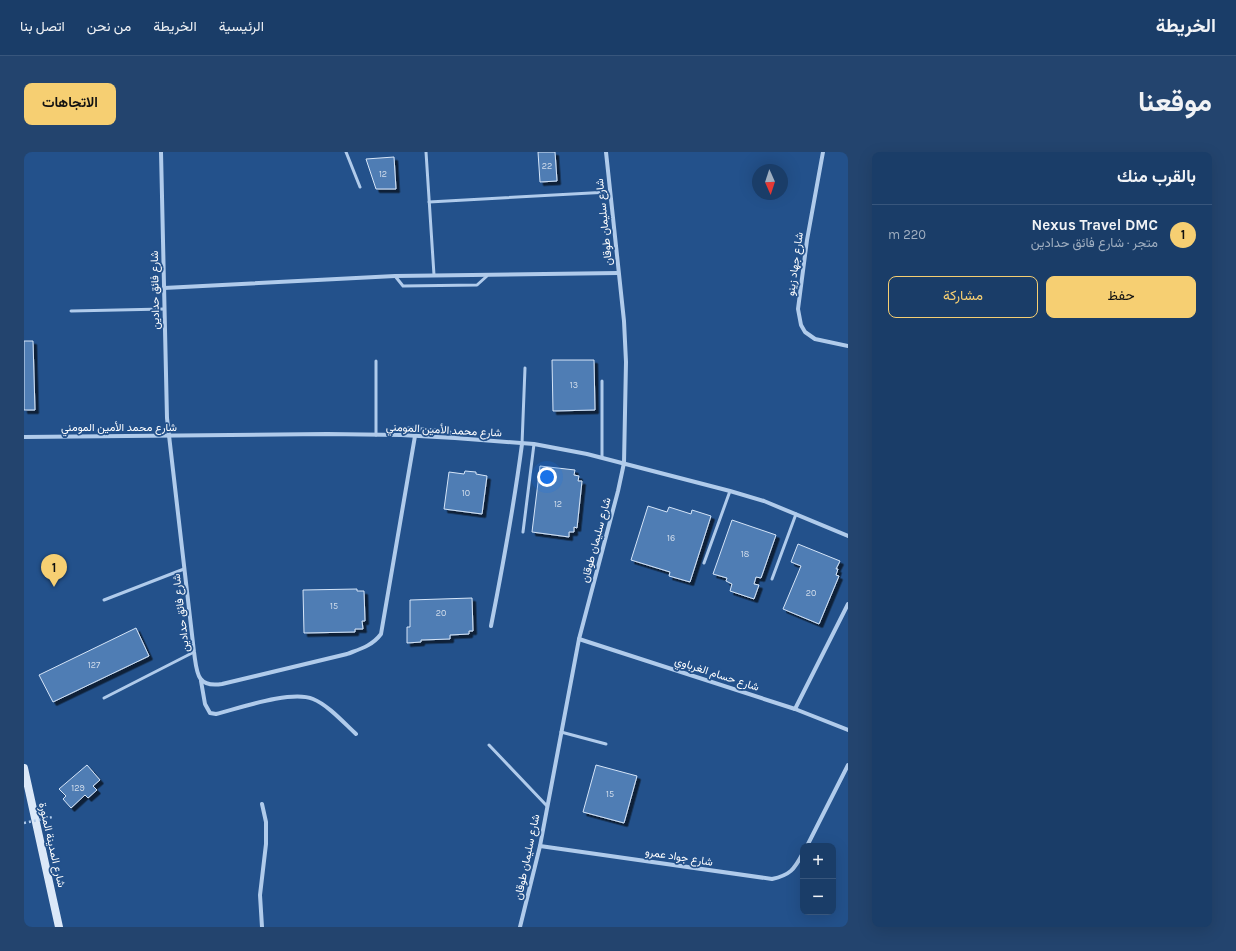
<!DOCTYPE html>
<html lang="ar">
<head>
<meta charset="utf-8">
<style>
	:root { --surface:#1a3d68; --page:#23446e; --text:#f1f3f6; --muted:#9faec0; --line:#38567c; --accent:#f6cf72 }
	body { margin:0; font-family:Karla,Vazirmatn,sans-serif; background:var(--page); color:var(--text); direction:rtl }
	.controls { position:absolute; right:12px; bottom:12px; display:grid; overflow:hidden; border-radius:8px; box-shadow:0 4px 16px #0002 }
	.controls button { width:36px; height:36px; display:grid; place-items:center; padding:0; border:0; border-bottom:1px solid var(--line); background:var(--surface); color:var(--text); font:20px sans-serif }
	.compass { position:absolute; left:728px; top:12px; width:36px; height:36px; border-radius:50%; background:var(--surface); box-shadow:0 4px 16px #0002; rotate:177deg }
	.you { position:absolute; left:523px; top:325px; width:14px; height:14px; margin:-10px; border:3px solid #fff; border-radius:50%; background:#1a73e8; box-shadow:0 0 0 6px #1a73e833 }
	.badge { display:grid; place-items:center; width:26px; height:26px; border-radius:50%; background:var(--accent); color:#111; font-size:13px; font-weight:700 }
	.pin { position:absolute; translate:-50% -33px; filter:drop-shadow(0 1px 2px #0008) }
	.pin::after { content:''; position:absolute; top:21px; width:14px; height:12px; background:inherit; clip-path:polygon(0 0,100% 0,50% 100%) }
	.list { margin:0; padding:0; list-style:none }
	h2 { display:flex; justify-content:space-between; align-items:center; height:52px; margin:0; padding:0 16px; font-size:17px }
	h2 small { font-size:13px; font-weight:400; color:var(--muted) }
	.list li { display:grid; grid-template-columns:26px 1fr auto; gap:12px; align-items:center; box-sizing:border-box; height:60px; padding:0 16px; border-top:1px solid var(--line) }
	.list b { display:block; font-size:15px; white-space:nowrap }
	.list p { margin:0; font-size:13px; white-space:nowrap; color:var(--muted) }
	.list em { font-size:13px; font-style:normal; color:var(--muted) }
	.actions { display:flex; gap:8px; padding:12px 16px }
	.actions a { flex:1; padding:9px 0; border:1px solid var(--accent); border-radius:8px; text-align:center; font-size:14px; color:var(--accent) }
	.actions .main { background:var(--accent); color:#111 }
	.map { position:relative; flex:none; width:824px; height:775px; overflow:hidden; direction:ltr; border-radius:8px }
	header { display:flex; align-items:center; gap:24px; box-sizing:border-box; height:56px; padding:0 20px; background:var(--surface); border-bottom:1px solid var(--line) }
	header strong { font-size:19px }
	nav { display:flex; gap:22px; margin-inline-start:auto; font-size:14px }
	.intro { display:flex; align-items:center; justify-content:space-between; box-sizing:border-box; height:96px; padding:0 24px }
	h1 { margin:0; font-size:28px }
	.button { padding:10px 18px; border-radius:8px; background:var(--accent); color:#111; font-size:14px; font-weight:700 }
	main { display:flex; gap:24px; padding:0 24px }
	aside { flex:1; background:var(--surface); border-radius:8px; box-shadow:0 4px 16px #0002 }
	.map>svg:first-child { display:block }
	.building { fill:#507db4; stroke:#d5e5f8; filter:url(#shadow) }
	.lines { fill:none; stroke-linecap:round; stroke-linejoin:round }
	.path { stroke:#b0cbeb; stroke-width:2.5; stroke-dasharray:2 3; stroke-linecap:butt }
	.service { stroke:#b0cbeb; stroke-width:3 }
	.minor { stroke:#b0cbeb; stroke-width:4 }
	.secondary { stroke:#dbe8f8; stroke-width:8 }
	.path-bridge { stroke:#b0cbeb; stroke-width:2.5; stroke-dasharray:2 3; stroke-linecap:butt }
	.labels { text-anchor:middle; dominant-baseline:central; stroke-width:3.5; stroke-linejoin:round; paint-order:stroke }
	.number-label { font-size:9px; fill:#d3deec }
	.street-label { font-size:11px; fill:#fff; stroke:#23518b }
</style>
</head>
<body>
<header>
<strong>الخريطة</strong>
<nav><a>الرئيسية</a><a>الخريطة</a><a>من نحن</a><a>اتصل بنا</a></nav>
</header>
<div class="intro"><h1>موقعنا</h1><a class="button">الاتجاهات</a></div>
<main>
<aside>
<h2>بالقرب منك<small></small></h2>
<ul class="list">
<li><span class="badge">1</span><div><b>Nexus Travel DMC</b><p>متجر · شارع فائق حدادين</p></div><em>220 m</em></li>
</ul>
<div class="actions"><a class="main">حفظ</a><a>مشاركة</a></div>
</aside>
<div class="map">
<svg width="824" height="775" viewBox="0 0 824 775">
	<defs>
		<filter id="shadow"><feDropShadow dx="3.5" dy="3.5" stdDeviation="0" flood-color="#0009"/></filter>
	</defs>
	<rect width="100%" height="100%" fill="#23518b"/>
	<g class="building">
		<path d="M514,0H531L533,29L516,30Z"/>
		<path d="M370,5L372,37H352L342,7Z"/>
		<path d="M0,189H9L11,258H0Z"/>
		<path d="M528,208H570L571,258L529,259Z"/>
		<path d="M516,314L551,318L550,323L555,324L554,329H558L553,376L550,375V380H545V385L508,380Z"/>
		<path d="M441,319L452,320V322L463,324L458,362L420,357L425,320L440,322Z"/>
		<path d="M624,354L643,360L645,355L667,362L668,358L687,364L666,430L645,424L646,420L607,408Z"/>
		<path d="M708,368L752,383L737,426L732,425L730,432L735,433L730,447L706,439L708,432L702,429L703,426L689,422Z"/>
		<path d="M774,392L816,409L812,417H814L812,423L815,424L795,472L759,457L777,414L767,410Z"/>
		<path d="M333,437V439H340L341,469H338L339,477H331V480L280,481L279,438Z"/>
		<path d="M448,446L449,479H445V482L426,483V487L397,488V490L383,491V475H386V448Z"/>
		<path d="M112,476L125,504L29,550L15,523Z"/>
		<path d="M63,613L76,628L69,634L73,638L64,646L61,643L47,656L39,647L42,644L35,637Z"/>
		<path d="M572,613L613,624L600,671L559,660Z"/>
	</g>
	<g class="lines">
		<path class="path" d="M21,667L28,665"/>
		<g class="service">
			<path d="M322,0L336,35"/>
			<path d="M402,0L410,123"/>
			<path d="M405,50L585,40"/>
			<path d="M371,124L379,134L453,133L463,124"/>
			<path d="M47,159L140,157"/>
			<path d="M352,283V209"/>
			<path d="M377,283L381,277L385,276L424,279L426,280L431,286"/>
			<path d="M498,292L501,216"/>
			<path d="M578,305V229"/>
			<path d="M499,380L510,292"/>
			<path d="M680,411L706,339"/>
			<path d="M748,427L772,362"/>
			<path d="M80,448L160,417"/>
			<path d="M80,546L170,500"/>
			<path d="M537,580L582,592"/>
			<path d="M465,593L523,654"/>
		</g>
		<g class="minor">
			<path d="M137,0L143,266L170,500C173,520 172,536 198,532L323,502C336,497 348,494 357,482L391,284"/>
			<path d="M799,0L783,88L774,157L777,173L781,180L791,187L824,194"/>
			<path d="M140,136L371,124L594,121"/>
			<path d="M0,285L303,282L377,283L431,286L510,292L563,302L706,339L740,349L824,384"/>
			<path d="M467,474C479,413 490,353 498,292"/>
			<path d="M555,487L771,557L824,578"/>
			<path d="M177,529L181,552L186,561L192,562C216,556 267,538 289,547C304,553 320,571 332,582"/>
			<path d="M771,557L824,452"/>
			<path d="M238,652L242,670V692L236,743L238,775"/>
			<path d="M516,694L748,727C766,723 770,718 779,701"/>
			<path d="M783,694L824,613"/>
			<path d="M496,775L516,694L555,487L594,339L600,311L602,210L600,169L582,0"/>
		</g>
		<path class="secondary" d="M0,616L35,775"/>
		<path class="path-bridge" d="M0,671L19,667"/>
	</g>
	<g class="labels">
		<g class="number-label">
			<text x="523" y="14">22</text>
			<text x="359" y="22">12</text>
			<text x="550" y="233">13</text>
			<text x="442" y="341">10</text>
			<text x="534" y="352">12</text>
			<text x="647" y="386">16</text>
			<text x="721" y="402">18</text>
			<text x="787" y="441">20</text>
			<text x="310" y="454">15</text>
			<text x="417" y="461">20</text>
			<text x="70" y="513">127</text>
			<text x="54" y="636">129</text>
			<text x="586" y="642">15</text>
		</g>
		<g class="street-label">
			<text transform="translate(580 70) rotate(-96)">شارع سليمان طوقان</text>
			<text transform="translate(771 112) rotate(-82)">شارع جهاد زينو</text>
			<text transform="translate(131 138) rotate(-91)">شارع فائق حدادين</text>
			<text x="95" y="275">شارع محمد الأمين المومني</text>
			<text transform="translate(420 278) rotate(3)">شارع محمد الأمين المومني</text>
			<text transform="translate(572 388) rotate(-75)">شارع سليمان طوقان</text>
			<text transform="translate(157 461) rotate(-97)">شارع فائق حدادين</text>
			<text transform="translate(693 522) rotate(18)">شارع حسام الغرباوي</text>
			<text transform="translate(28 693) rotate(77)">شارع المدينة المنورة</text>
			<text transform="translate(503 705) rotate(-78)">شارع سليمان طوقان</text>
			<text transform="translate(655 705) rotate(9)">شارع جواد عمرو</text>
		</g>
	</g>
</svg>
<div class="controls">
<button>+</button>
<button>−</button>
</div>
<svg class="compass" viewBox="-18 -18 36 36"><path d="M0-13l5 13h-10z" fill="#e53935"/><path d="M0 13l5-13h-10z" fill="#9faec0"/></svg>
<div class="you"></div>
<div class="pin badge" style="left:30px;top:435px">1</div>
</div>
</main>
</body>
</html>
